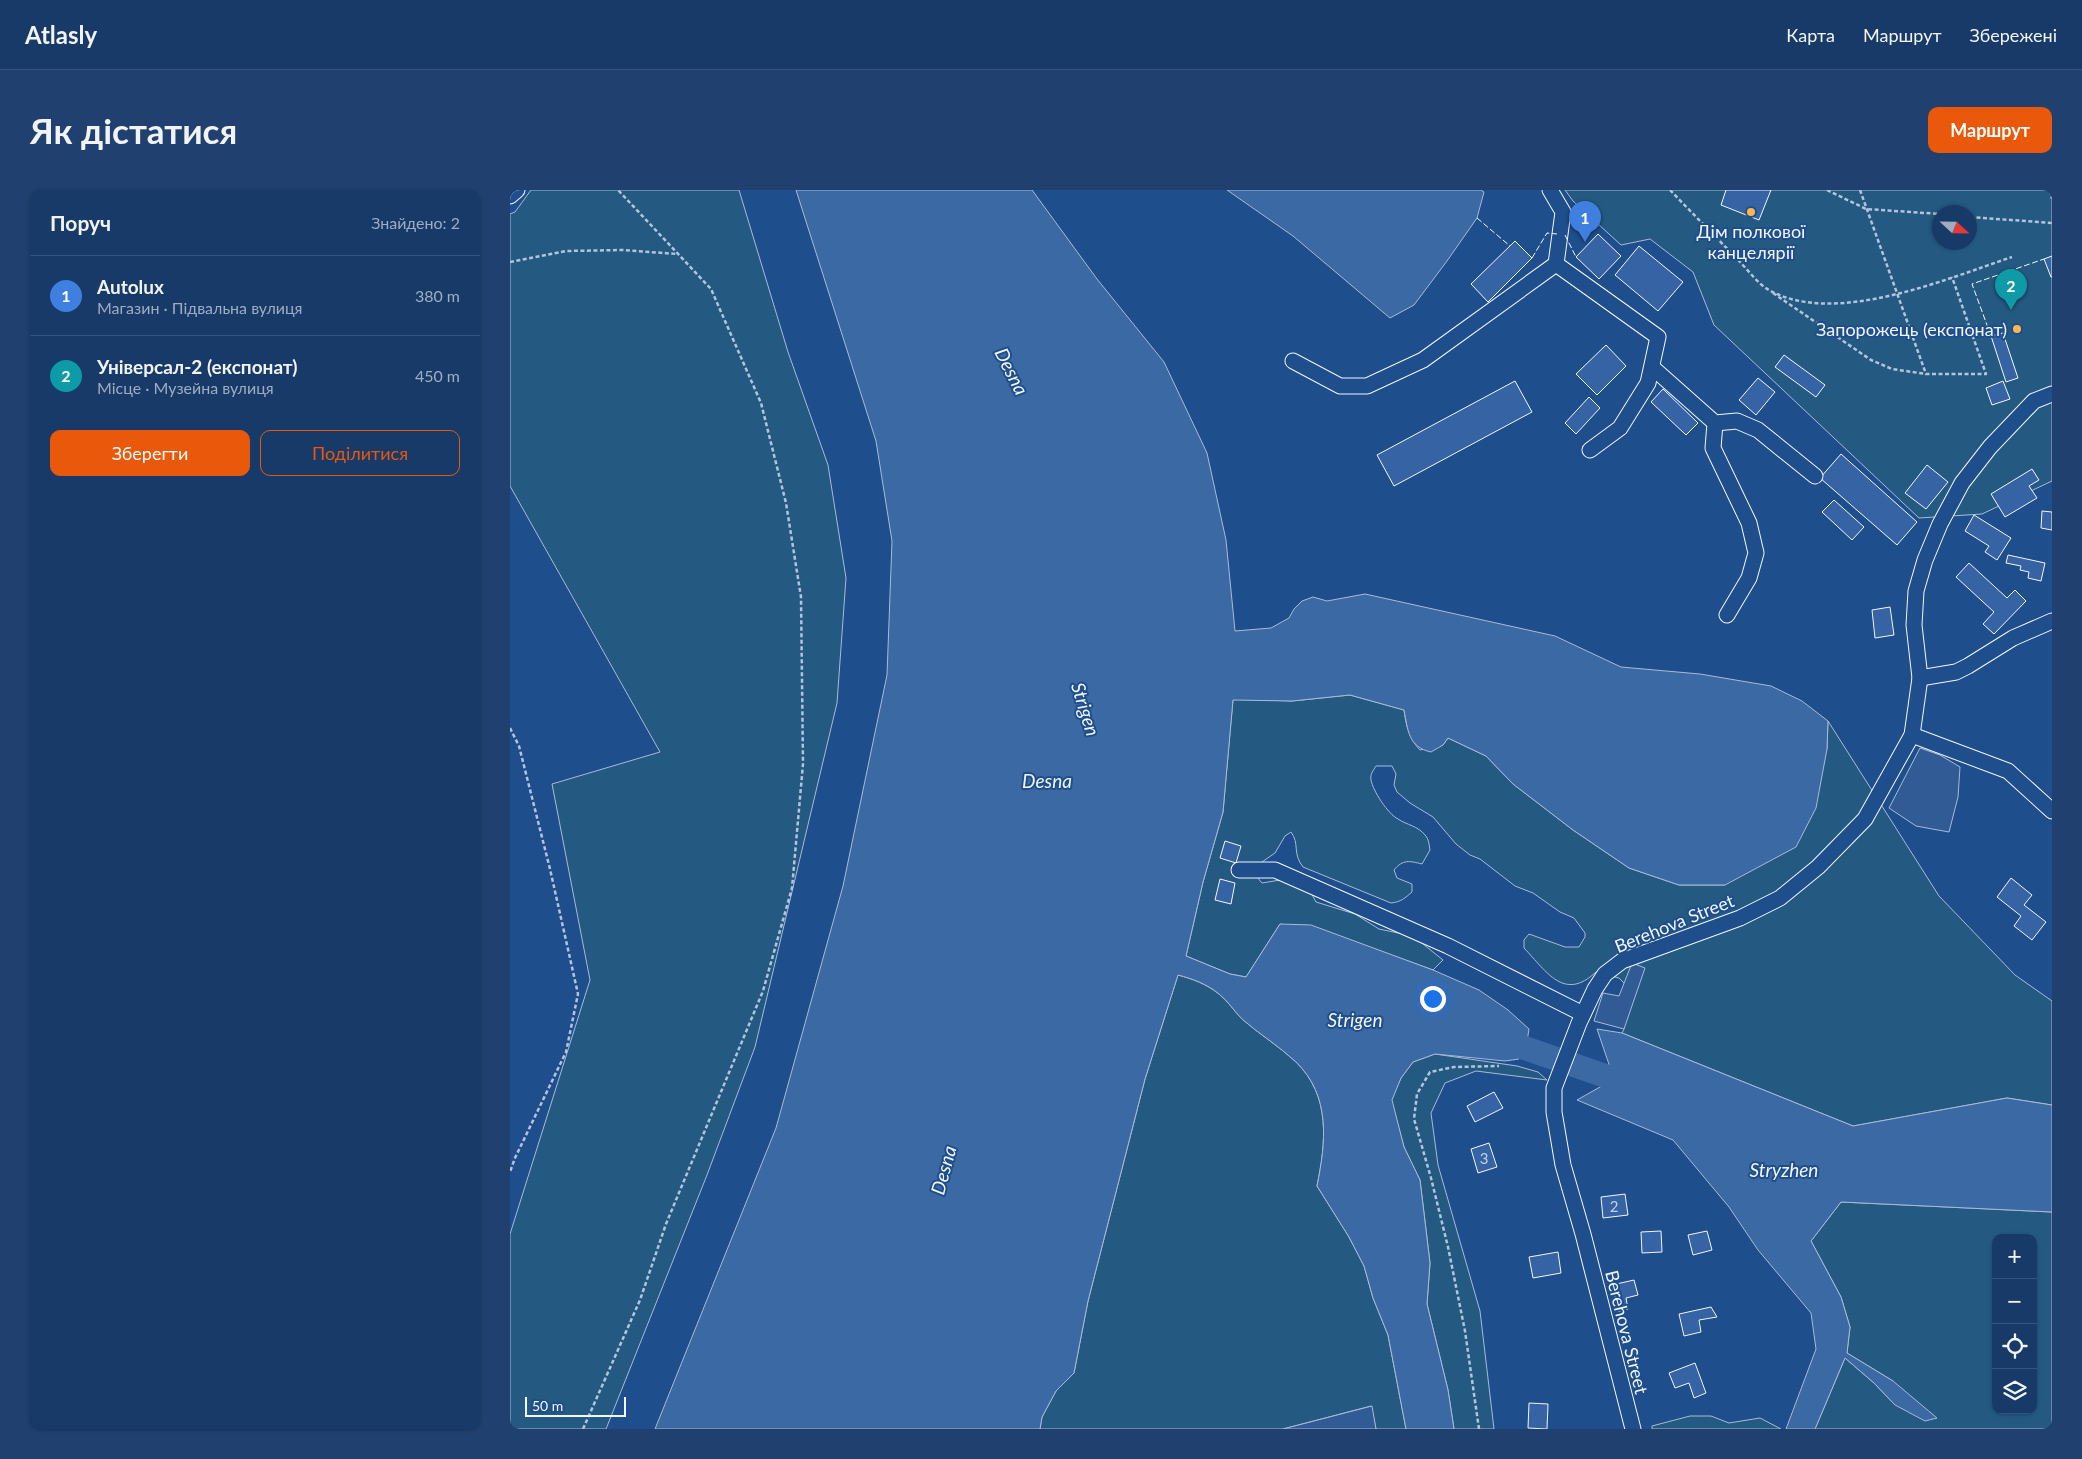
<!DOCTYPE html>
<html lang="uk">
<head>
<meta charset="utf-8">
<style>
	:root { --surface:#173a69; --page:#20416f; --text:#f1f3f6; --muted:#9eadc0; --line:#36547d; --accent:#ea580c }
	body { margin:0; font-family:Lato,sans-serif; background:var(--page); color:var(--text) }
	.controls { position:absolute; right:15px; bottom:15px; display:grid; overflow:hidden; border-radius:10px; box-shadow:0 1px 4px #0004 }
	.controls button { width:45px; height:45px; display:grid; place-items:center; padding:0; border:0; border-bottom:1px solid var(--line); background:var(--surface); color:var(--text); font:25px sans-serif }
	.compass { position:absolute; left:1422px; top:15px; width:45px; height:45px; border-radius:50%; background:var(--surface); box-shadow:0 1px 4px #0004; rotate:112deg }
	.scale { position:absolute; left:15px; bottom:12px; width:101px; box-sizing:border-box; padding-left:5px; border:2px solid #f2f6ff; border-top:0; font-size:14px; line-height:18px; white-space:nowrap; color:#f2f6ff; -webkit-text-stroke:4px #1f4e8c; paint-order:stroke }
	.you { position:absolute; left:922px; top:808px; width:18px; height:18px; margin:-12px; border:4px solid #fff; border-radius:50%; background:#1a73e8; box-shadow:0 0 0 8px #1a73e833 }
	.badge { display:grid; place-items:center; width:32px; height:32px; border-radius:50%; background:var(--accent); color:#fff; font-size:16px; font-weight:700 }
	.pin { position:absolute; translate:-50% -41px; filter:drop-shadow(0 1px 2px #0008) }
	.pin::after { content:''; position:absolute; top:26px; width:18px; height:15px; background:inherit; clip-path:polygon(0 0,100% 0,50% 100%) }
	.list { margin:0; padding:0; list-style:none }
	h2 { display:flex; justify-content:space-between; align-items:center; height:65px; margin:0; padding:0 20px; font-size:21px }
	h2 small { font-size:16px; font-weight:400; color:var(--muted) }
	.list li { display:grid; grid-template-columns:32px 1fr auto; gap:15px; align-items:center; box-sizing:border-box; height:80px; padding:0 20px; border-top:1px solid var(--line) }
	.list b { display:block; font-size:19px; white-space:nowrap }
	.list p { margin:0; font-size:16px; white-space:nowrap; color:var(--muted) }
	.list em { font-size:16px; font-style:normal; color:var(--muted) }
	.actions { display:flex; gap:10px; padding:15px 20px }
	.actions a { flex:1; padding:11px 0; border:1px solid var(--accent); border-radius:10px; text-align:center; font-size:18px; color:var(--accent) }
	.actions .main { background:var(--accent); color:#fff }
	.icon { flex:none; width:28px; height:28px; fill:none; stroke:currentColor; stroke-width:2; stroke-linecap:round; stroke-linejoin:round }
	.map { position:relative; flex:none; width:1542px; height:1239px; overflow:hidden; border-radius:10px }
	header { display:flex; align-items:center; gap:30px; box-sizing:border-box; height:70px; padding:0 25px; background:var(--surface); border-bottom:1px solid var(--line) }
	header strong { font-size:24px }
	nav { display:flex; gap:28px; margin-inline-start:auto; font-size:18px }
	.intro { display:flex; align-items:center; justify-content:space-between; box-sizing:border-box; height:120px; padding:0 30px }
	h1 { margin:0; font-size:35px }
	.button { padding:12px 22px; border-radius:10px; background:var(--accent); color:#fff; font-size:18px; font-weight:700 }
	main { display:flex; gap:30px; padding:0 30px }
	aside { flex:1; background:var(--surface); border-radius:10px; box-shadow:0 1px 4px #0004 }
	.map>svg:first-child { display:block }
	.green { fill:#245a82; stroke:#a8bbd7; fill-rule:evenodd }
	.parking { fill:#305b95; stroke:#a8bbd7 }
	.water { fill:#3b69a3; stroke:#a8bbd7 }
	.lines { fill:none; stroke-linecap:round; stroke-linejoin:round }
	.river { stroke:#3b69a3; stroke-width:24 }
	.building { fill:#3563a3; stroke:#f2f6ff }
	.minor-casing { stroke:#f2f6ff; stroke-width:17 }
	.path { stroke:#b3c4dc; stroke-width:2.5; stroke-dasharray:4 2.5; stroke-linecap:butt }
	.minor { stroke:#1f4e8c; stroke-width:15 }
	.fence { stroke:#f2f6ff; stroke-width:1; stroke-dasharray:6 2.5; stroke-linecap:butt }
	.poi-dot { fill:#ffb74d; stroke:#1f4e8c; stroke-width:2 }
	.labels { text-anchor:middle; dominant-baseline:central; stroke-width:4; stroke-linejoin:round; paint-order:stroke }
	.number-label { font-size:15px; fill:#c3d1e8 }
	.poi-label { font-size:18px; fill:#f2f6ff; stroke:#1f4e8c }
	.street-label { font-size:18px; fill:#f2f6ff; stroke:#1f4e8c }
	.water-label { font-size:19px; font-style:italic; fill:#f2f6ff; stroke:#1f4e8c }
</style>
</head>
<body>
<header>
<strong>Atlasly</strong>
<nav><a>Карта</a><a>Маршрут</a><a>Збережені</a></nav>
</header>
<div class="intro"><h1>Як дістатися</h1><a class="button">Маршрут</a></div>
<main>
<aside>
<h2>Поруч<small>Знайдено: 2</small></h2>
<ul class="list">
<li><span class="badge" style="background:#3f7fe0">1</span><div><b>Autolux</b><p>Магазин · Підвальна вулиця</p></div><em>380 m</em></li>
<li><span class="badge" style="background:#0f9aa8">2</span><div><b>Універсал-2 (експонат)</b><p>Місце · Музейна вулиця</p></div><em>450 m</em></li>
</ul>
<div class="actions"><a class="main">Зберегти</a><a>Поділитися</a></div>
</aside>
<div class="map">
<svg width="1542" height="1239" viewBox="0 0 1542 1239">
	<rect width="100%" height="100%" fill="#1f4e8c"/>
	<g class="green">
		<path d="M21,0H229L278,162L318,275L336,388L327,513L245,857L197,985L96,1239H0V1044L80,790L42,594L150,562L0,296V24L5,22Z"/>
		<path d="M1055,0H1542V291L1472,324L1409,328L1204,135L1183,82L1140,49L1111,55L1063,11ZM1430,22H1460V52H1430Z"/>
		<path d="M840,505L894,520C896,535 899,549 910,560L933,555L938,548L976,566L1003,594L1063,640L1119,678L1169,695H1215L1317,559L1318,531L1429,706L1505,785L1542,811V915L1497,908L1343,936L1112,843L1114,839L1115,794L1109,788L1086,782C1054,812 1037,782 1014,758V750L1019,744L1055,757H1069L1075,747V743L1064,728L1050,722L1023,703L1005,696L970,669L960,665L946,654L923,627L900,613L887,602L884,595L886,584L882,576H866C863,581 860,584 861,590C863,601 878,624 888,629C897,635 908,636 915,645C919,649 919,655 920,660L912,674C900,671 893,669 884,680L887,688L902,694V702C895,708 891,712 881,713L793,677C782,663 790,654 781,642L775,646L765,663L752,672L747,687L752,693L776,689L798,697L806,712L845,724L869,739L893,744L908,750L933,770L923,780L884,766L770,734L736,787L720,784L676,766L693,692L713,622L723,509L782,511Z"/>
		<path d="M668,785C683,789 696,794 709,804C718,811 724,821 732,829C749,844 769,856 786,872C821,906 816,952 807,996L839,1047L854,1076L863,1108L878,1145L896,1239H866L861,1216L773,1239H530L532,1227L546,1201L564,1183L578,1111L635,889Z"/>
		<path d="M925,864L1007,876L1028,882L1037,890L966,881L935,893L921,923L928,975L970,1121L984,1239H944L938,1200L917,1114L920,1073L910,990L894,957L881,910L891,888L903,872Z"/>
		<path d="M1331,1012L1542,1022V1239H1305L1335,1168L1364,1193L1385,1215L1383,1191L1337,1163L1340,1137L1331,1107L1301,1051ZM1486,1048H1523V1220H1486Z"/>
		<path d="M1180,1226H1201L1219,1233L1250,1228L1271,1239H1142V1236Z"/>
	</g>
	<g class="parking">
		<path d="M1410,558L1430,565L1450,577L1448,607L1439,642L1406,636L1379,618Z"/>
		<path d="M1122,773L1135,778L1114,839L1084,831L1093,803L1109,806Z"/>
		<path d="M862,1216L866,1239H773Z"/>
	</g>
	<g class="water">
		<path d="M286,0H522L587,89L654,172L697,263L716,350L725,441L761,438L779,428L784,419L792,411L803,407L817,411L855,404L1045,446L1111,477L1190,484L1261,496L1292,511L1318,531L1317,559L1306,618L1286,657L1215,695H1169L1119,678L1063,640L1003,594L976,566L938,548L933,555L921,562C898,557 898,540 894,520L840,505L782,511L723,510L713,622L693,692L676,766L720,784L736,787L770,734L801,735L923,780L969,800L998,820L1019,839L1016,858L1009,869L995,871L925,864L903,872L891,888L882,910L894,957L910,990L920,1073L917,1114L938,1200L944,1239H896L878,1145L863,1108L854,1076L839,1047L807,996C816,952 821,906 786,872C769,856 749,844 732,829C724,821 718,811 709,804C697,794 683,789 668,785L635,889L578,1111L564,1183L546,1201L532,1227L530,1239H145L266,938L333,696L377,485L382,351L366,251Z"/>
		<path d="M717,0H971L974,2L967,28L937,71L904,115L880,128L783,46Z"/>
		<path d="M1087,839L1112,843L1343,936L1497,908L1542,915V1022L1331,1012L1301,1051L1331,1107L1340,1137L1337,1163L1383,1191L1427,1228L1415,1231L1385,1215L1364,1193L1335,1168L1305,1239H1276L1306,1159L1301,1123L1248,1060L1219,1017L1163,950L1067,910L1104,889Z"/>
	</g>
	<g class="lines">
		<path class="river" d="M986,848L1104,889L1133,902"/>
	</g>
	<g class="building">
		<path d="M1216,0H1261L1249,30L1211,15Z"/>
		<path d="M1088,44L1111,66L1089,89L1066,67Z"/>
		<path d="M1005,51L1022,68L978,112L961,94Z"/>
		<path d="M1129,56L1173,92L1148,121L1105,85Z"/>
		<path d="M1542,66V87H1541L1534,69Z"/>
		<path d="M1493,143L1508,188L1496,192L1481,146Z"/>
		<path d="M1096,155L1116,176L1087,205L1066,184Z"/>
		<path d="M1274,165L1315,195L1306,207L1265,177Z"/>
		<path d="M1248,188L1265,202L1246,225L1229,210Z"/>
		<path d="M1005,191L1022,222L884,296L867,265Z"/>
		<path d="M1493,191L1500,209L1482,215L1476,198Z"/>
		<path d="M1153,199L1188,233L1176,245L1141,212Z"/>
		<path d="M1079,207L1090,218L1066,244L1055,233Z"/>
		<path d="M1331,264L1407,332L1387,355L1310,288Z"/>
		<path d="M1417,275L1438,292L1416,319L1395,303Z"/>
		<path d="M1522,279L1529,290L1519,296L1527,308L1495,327L1481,304Z"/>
		<path d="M1324,310L1354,337L1342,350L1312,322Z"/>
		<path d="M1532,321L1542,322V340L1531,338Z"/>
		<path d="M1464,325L1501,348L1487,370L1475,362L1479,356L1455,341Z"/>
		<path d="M1498,365L1535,373L1531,391L1518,388L1519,382L1510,380L1511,376L1496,373Z"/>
		<path d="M1459,373L1497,408L1505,400L1516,411L1484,444L1473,434L1484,422L1446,387Z"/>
		<path d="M1380,417L1384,445L1365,448L1362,420Z"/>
		<path d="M715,651L731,656L726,673L710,668Z"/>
		<path d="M1501,688L1522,705L1514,715L1536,732L1522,750L1504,736L1511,726L1487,707Z"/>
		<path d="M710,689L725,693L721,714L705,710Z"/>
		<path d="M984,902L993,918L965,932L957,916Z"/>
		<path d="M979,953L987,977L968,983L961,959Z"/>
		<path d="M1115,1004L1118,1025L1093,1028L1091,1007Z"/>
		<path d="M1151,1041L1152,1062L1132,1063L1131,1042Z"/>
		<path d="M1197,1041L1202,1060L1183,1065L1178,1045Z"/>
		<path d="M1048,1062L1051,1083L1023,1088L1019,1067Z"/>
		<path d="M1124,1090L1128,1105L1116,1108L1118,1119L1109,1122L1102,1095Z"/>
		<path d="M1201,1117L1207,1127L1189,1130L1191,1142L1174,1146L1169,1124Z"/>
		<path d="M1185,1173L1196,1203L1184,1208L1179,1193L1165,1198L1159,1183Z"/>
		<path d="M1019,1213L1038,1214L1037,1239L1018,1238Z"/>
	</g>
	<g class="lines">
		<g class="minor-casing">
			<g id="minor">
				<path d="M0,6L7,0"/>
				<path d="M1046,74L1148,147L1138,193L1110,238L1080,260"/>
				<path d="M783,171L830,196H857L913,170L1046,74L1053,22L1040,0"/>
				<path d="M1143,178L1205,233L1227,231L1248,240L1305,286"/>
				<path d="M1205,233L1203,258L1239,333L1246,363L1239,388L1217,425"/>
				<path d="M1410,488L1446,482L1458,476L1503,448L1542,431"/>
				<path d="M1402,545L1498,581L1542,621"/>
				<path d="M729,680H765L938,756L1073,824"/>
				<path d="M1123,1239L1073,1044L1053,975L1044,922V898L1069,833L1085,799L1095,784L1112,771L1230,728L1270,708L1308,677L1355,629L1402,545L1410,488L1404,435L1406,401L1415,370L1430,334L1452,293L1480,257L1524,211L1542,204"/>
			</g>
		</g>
		<g class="path">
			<path d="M1160,0C1183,24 1206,47 1229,71C1238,80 1248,94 1259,100C1324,137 1436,89 1502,67"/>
			<path d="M1317,0L1356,19L1430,24"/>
			<path d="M1350,0L1416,184H1476L1442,87"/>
			<path d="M1540,0L1542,9"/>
			<path d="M1460,27L1542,33"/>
			<path d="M0,72L56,61L113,60L167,64"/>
			<path d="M1263,103L1361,170L1382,179L1416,184"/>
			<path d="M0,538L9,556L40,679L68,804L56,862L5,968L0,982"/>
			<path d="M73,1239L130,1110L156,1034L253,801L282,698L293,574L291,407L276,313L251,213L201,99L108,0"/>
			<path d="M969,1239L955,1141L938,1057L921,988L904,929L907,904L920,882L944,877L989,876"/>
		</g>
		<use href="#minor" class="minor"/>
		<g class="fence">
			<path d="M967,28L1000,56"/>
			<path d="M1055,45L1066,67"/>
			<path d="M1022,68L1037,43L1047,44"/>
			<path d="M1481,146L1462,94L1534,69"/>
		</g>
	</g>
	<g class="poi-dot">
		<circle cx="1241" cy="22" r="5"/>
		<circle cx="1507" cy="139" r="5"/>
	</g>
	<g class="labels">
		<g class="number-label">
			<text x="974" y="968">3</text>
			<text x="1104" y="1016">2</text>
		</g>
		<g class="poi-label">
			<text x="1241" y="41">Дім полкової<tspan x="1241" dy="21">канцелярії</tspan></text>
			<text x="1497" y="139" text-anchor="end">Запорожець (експонат)</text>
		</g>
		<g class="street-label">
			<text transform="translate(1164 733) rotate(-22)">Berehova Street</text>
			<text transform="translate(1117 1142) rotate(76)">Berehova Street</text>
		</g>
		<g class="water-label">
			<text transform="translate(502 181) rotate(63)">Desna</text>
			<text transform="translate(576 519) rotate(73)">Strigen</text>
			<text x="537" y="590">Desna</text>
			<text x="845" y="829">Strigen</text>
			<text x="1274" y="979">Stryzhen</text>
			<text transform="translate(433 980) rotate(-75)">Desna</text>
		</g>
	</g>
</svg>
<div class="controls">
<button>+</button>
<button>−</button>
<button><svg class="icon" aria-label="locate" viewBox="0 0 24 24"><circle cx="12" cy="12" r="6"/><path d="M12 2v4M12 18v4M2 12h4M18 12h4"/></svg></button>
<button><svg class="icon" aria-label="layers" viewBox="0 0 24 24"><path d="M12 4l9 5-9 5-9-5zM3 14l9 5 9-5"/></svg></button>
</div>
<svg class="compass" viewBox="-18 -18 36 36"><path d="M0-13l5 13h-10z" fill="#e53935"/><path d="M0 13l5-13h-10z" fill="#9eadc0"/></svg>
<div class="scale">50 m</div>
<div class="you"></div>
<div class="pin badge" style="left:1075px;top:52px;background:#3f7fe0">1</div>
<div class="pin badge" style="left:1501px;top:120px;background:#0f9aa8">2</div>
</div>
</main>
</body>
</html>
